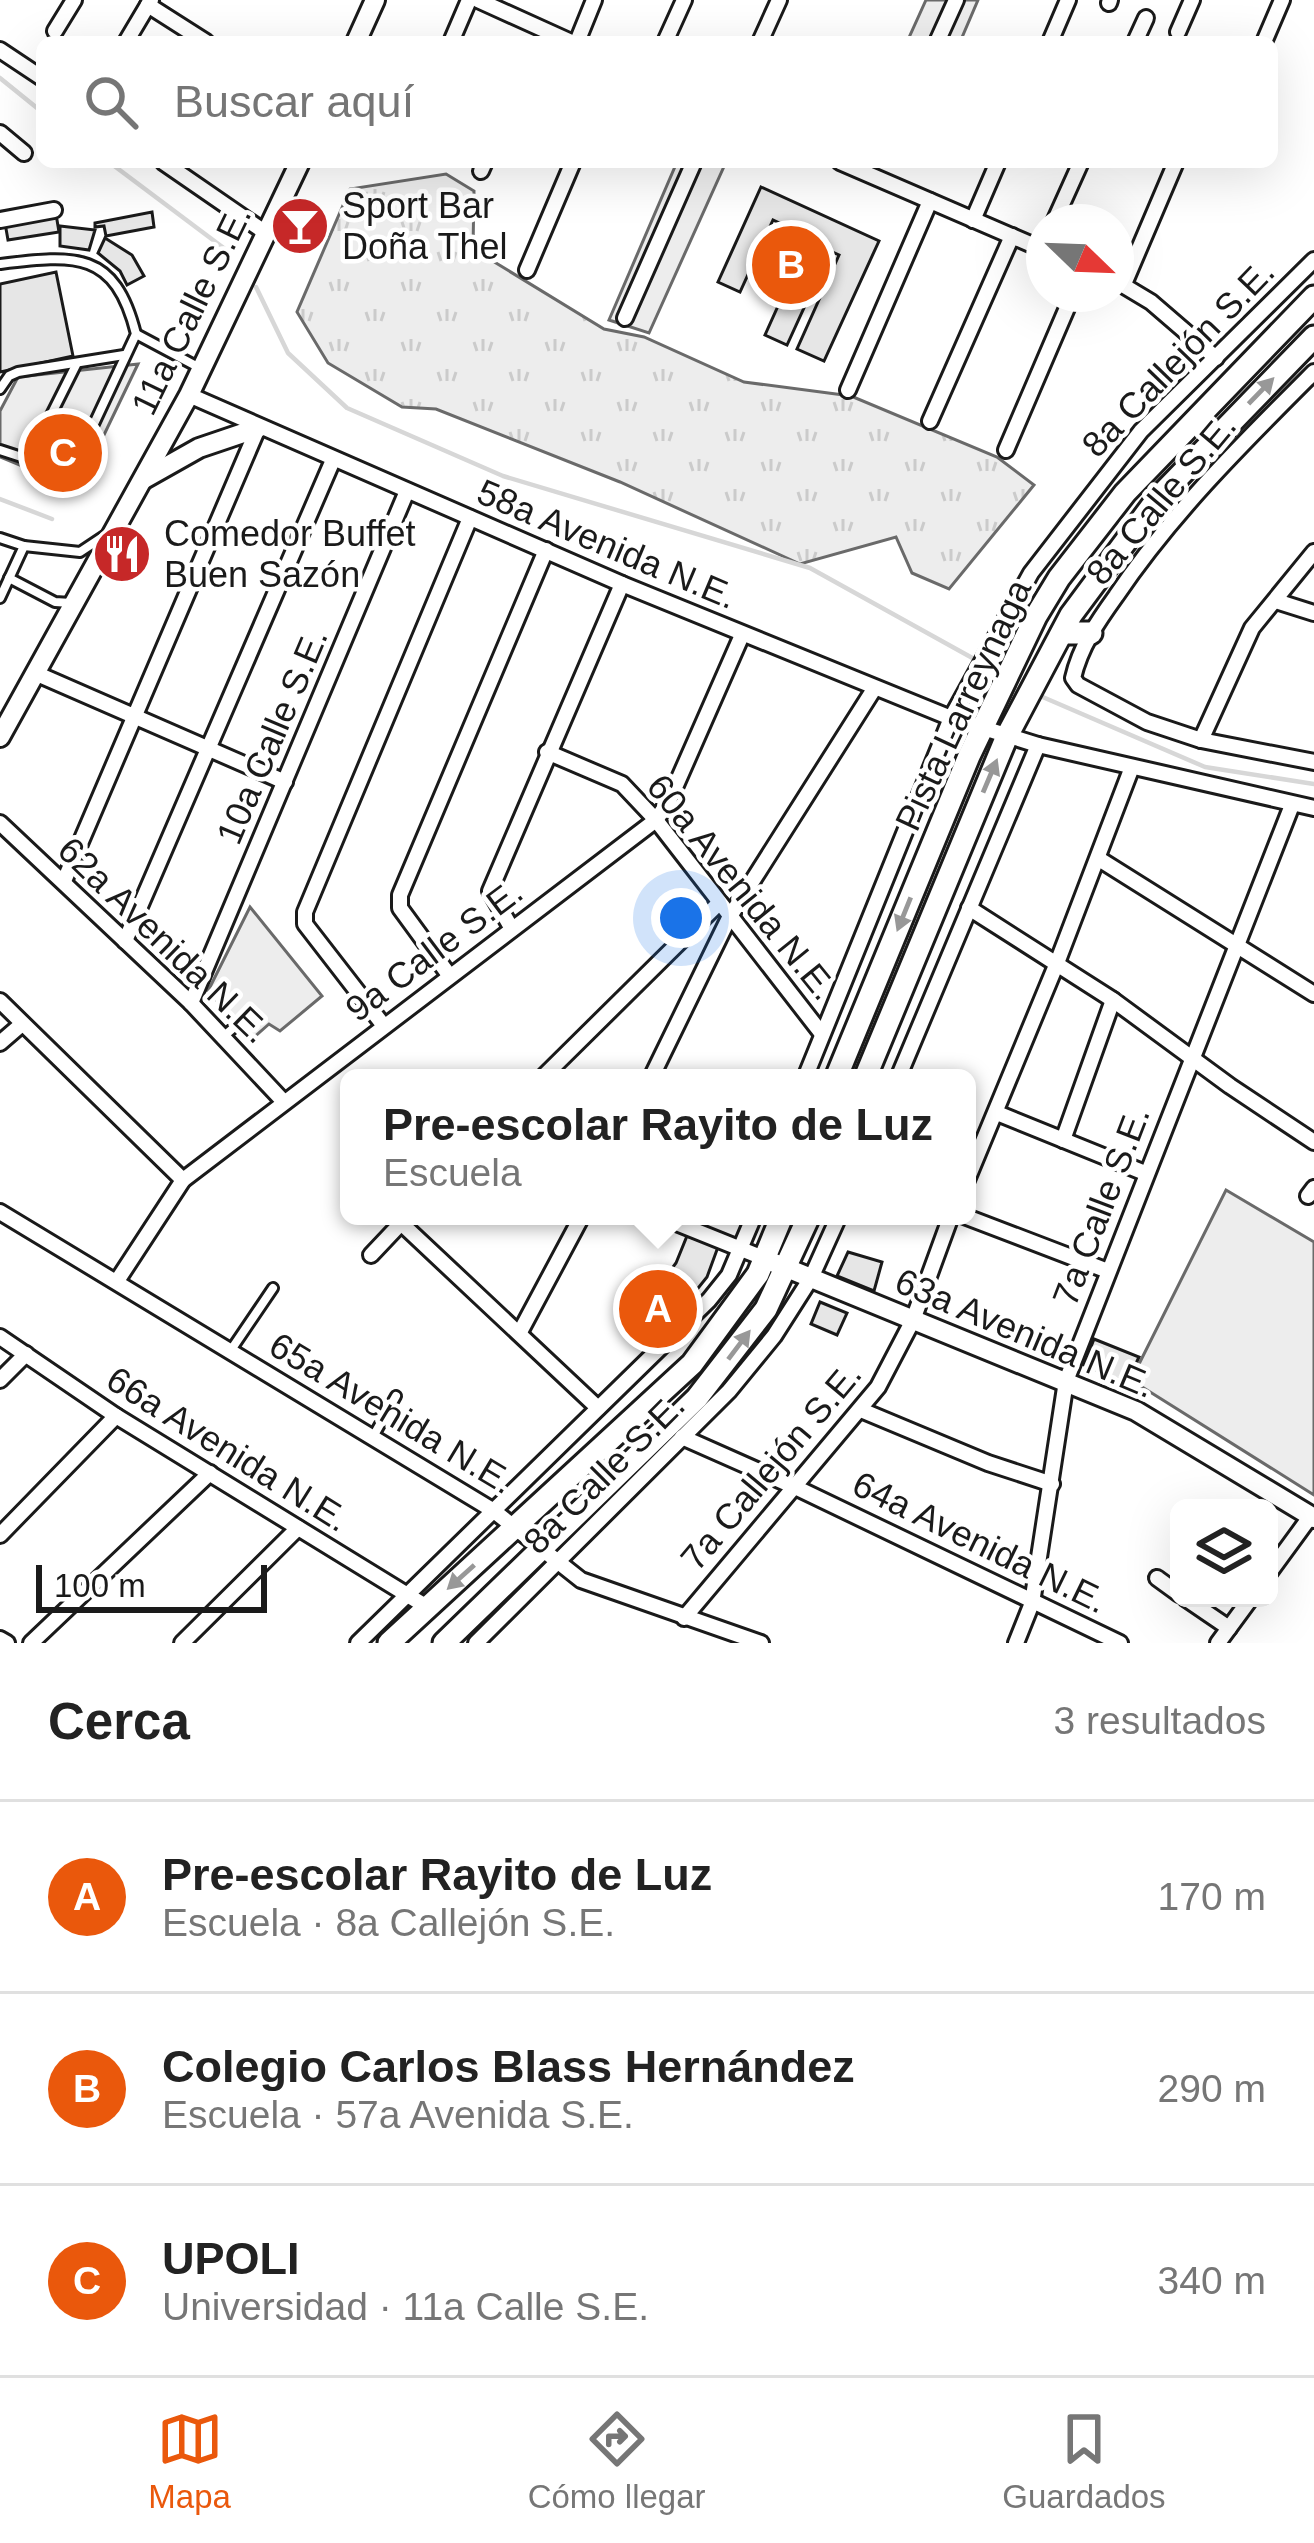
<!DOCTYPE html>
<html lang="es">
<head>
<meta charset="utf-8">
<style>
	:root { --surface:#fff; --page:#f6f6f6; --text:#222; --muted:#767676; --line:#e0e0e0; --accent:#ea580c }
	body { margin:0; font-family:Arial,sans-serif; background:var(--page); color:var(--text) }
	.controls { position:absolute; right:36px; bottom:36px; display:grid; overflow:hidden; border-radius:18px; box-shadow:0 12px 48px #0002 }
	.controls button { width:108px; height:108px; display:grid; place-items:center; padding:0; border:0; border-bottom:3px solid var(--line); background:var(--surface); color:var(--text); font:60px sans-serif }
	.compass { position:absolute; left:1026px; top:204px; width:108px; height:108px; border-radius:50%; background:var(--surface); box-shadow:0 12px 48px #0002; rotate:113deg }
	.scale { position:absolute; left:36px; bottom:30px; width:231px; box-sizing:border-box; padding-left:12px; border:6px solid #1a1a1a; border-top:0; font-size:33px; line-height:42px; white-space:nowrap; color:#1a1a1a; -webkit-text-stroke:9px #fff; paint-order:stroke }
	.you { position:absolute; left:681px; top:918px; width:42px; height:42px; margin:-30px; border:9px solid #fff; border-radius:50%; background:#1a73e8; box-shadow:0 0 0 18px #1a73e833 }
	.badge { display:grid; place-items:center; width:78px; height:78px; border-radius:50%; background:var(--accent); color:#fff; font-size:39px; font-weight:700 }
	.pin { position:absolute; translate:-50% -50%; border:6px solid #fff; box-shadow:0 3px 12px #0006 }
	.popup { position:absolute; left:340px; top:1069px; width:636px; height:156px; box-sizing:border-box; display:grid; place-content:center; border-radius:18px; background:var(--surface); filter:drop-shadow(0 3px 9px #0005); font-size:39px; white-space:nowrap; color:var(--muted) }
	.popup b { font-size:45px; color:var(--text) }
	.popup::after { content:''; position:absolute; left:50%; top:100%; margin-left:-24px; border:24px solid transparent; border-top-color:var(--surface) }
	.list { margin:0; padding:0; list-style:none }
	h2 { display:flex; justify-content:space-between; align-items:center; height:156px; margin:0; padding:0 48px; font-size:51px }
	h2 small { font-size:39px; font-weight:400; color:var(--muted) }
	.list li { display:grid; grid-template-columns:78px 1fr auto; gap:36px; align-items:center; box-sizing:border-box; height:192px; padding:0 48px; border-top:3px solid var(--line) }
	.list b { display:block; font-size:45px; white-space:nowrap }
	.list p { margin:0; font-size:39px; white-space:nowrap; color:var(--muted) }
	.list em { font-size:39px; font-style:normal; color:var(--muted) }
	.icon { flex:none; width:66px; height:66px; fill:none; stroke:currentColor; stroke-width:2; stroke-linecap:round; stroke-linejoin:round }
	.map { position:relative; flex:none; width:1314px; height:1643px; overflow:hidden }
	.search { position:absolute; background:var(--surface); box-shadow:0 12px 48px #0002; left:36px; right:36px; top:36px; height:132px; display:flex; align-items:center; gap:30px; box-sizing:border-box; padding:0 42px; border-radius:18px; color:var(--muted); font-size:45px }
	.sheet { height:732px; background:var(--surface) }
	nav { display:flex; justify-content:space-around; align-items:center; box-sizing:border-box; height:168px; border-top:3px solid var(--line); background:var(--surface); font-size:33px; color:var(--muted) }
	nav a { display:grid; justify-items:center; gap:6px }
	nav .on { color:var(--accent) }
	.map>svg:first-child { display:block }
	.built { fill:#ededed; stroke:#6a6a6a; stroke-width:3 }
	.park { fill:url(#park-tufts); stroke:#6a6a6a; stroke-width:3 }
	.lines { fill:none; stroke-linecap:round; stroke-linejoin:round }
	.stream { stroke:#d7d7d7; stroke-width:4.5 }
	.building { fill:#e6e6e6; stroke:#1a1a1a; stroke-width:3 }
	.service-casing { stroke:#1a1a1a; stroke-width:14 }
	.minor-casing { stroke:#1a1a1a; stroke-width:20 }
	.tertiary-casing { stroke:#1a1a1a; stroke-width:24 }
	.secondary-casing { stroke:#1a1a1a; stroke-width:27 }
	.service { stroke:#fff; stroke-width:8 }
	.minor { stroke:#fff; stroke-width:14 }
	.tertiary { stroke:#fff; stroke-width:18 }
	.secondary { stroke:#fff; stroke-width:21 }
	.oneway { fill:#989898 }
	.labels { text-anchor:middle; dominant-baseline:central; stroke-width:9; stroke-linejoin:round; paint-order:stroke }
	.poi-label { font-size:36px; fill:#1a1a1a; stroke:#fff; text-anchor:start }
	.street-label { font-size:36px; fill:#1a1a1a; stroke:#fff }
</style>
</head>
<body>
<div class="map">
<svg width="1314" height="1643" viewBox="0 0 1314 1643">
	<defs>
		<pattern id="park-tufts" width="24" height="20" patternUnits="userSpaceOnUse" patternTransform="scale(3)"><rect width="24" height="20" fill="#ededed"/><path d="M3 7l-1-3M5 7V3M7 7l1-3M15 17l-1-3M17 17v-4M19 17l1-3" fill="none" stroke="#cbcbcb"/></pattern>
	</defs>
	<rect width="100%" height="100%" fill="#fff"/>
	<g class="built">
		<path d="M926,0H978L960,42H907Z"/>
		<path d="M677,162H726L649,333L609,320Z"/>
		<path d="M138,364L78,489L0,457V411L18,377Z"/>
		<path d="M250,907L322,996L280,1031L269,1024L252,1039L208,991Z"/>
		<path d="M1226,1190L1314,1242V1495L1131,1380Z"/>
	</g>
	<path class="park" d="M446,174L474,191L473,249L604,329L644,337L744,382L851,396L997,457L1034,485L949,589L912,573L896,537L800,564L620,482L436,409L402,407L328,363L297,312L350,189Z"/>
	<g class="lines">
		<g class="stream">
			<path d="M0,78L42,112"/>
			<path d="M109,162L229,252"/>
			<path d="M256,287L288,353L347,408L503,476L810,568L976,660"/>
			<path d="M0,499L52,519"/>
			<path d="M1038,695L1205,767L1314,784"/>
		</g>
	</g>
	<g class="building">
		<path d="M761,187L879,241L824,361L797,349L839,255L830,251L787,345L765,335L809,237L773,220L740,292L718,282Z"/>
		<path d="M152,212L154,227L106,236L104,226L95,227V223Z"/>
		<path d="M56,214L59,232L8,240L5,223Z"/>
		<path d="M60,226L95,230L89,250L60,246Z"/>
		<path d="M105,238L132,255L144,276L127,285L120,271L98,253Z"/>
		<path d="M56,272L73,356L0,372V284Z"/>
		<path d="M687,1236L718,1247L707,1277L687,1302L661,1283L676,1263Z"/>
		<path d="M848,1252L882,1262L874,1291L837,1276Z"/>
		<path d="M820,1302L847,1313L837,1335L811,1324Z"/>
		<path d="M1094,1339L1139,1357L1127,1383L1084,1365Z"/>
	</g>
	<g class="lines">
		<g class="service-casing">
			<g id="service">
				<path d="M0,264C75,255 115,250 136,334L77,460L68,468L52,467L0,450"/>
				<path d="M136,334L198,367"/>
				<path d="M0,389L9,376L18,372L124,355"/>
				<path d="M29,459L76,365"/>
				<path d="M0,538L24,546L0,598"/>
				<path d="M24,546L80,552L104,536"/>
				<path d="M9,578L55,602L71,603"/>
				<path d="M224,1036L238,1024"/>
				<path d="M231,1350L273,1288"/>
				<path d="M374,1435L396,1396"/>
			</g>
		</g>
		<g class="minor-casing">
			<g id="minor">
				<path d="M478,0L571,42"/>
				<path d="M1109,3L1110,0"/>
				<path d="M148,5L206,42"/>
				<path d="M55,31L74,0"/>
				<path d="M1178,32L1192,0"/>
				<path d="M126,42L151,0"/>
				<path d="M451,42L469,0"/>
				<path d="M577,42L594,0"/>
				<path d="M665,42L684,0"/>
				<path d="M760,42L779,0"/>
				<path d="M937,42L956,0"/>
				<path d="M1050,42L1068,0"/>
				<path d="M1135,42L1146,18"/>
				<path d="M1264,42L1282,0"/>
				<path d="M0,50L42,78"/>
				<path d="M0,133L24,153"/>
				<path d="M163,162L266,233"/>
				<path d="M840,162L1044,250"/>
				<path d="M481,171L485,162"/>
				<path d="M0,220L54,210"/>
				<path d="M973,220L998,162"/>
				<path d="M1054,222L1081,162"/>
				<path d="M527,270L573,162"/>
				<path d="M1116,281L1151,302L1216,358"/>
				<path d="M1124,284L1176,162"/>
				<path d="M625,318L694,162"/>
				<path d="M1314,372C1243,443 1172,513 1116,596C1098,621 1080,647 1073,678L1078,685L1147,722L1201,740L1314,762"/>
				<path d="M848,390L930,201"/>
				<path d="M189,395L622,584L951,718L1038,745L1314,808"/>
				<path d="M930,421L1012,236"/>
				<path d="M1006,450L1073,294"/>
				<path d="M1276,601L1314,613"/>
				<path d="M35,673L285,782"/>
				<path d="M1201,740L1252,628L1314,552"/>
				<path d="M547,752L622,784L656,820L822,1034"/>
				<path d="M0,823L191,1003L284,1102"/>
				<path d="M1099,859L1314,994"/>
				<path d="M64,881L258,428"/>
				<path d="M969,908L1113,1000L1230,1086L1314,1142"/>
				<path d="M512,929L490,891L622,584"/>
				<path d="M125,941L333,460"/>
				<path d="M449,975L400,908V895L546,550"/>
				<path d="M0,1001L183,1180"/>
				<path d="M191,1003L407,491"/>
				<path d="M384,1026L305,924V912L470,518"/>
				<path d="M0,1043L22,1024"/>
				<path d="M542,1078L718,904"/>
				<path d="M651,1078L729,918L874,689"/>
				<path d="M805,1078L951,718L1031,573L1141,431L1314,260"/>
				<path d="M898,1078L1038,745"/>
				<path d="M997,1113L1145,1173"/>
				<path d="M1063,1140L1113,1000"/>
				<path d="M967,1180L1057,963L1132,767"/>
				<path d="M1308,1196L1314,1188"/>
				<path d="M0,1212L494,1511L581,1580L761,1643"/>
				<path d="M659,1216L766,1259"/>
				<path d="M964,1216L1108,1271"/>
				<path d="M401,1223L598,1408"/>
				<path d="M371,1255L405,1219"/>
				<path d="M117,1281L183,1180L656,820L669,801L742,635"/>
				<path d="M520,1332L582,1216"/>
				<path d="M0,1337L116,1416L427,1607"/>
				<path d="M0,1380L26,1354"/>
				<path d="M861,1410L988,1463L1052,1484"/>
				<path d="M682,1437L795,1487L1120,1643"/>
				<path d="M0,1535L116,1416"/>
				<path d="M1269,1573L1310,1517"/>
				<path d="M1157,1578L1179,1594"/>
				<path d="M1185,1598L1229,1628"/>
				<path d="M684,1618L878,1387L913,1320L951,1216"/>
				<path d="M0,1639L7,1643"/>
				<path d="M31,1643L210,1473"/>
				<path d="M182,1643L298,1528"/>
				<path d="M358,1643L709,1300L729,1275L754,1216"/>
				<path d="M476,1643L729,1391L774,1336L811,1278L839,1216"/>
				<path d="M1016,1643L1032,1603L1066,1381L1292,805"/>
				<path d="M1218,1643L1251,1598"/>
			</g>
		</g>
		<g class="tertiary-casing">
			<g id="tertiary">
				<path d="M356,42L375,0"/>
				<path d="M144,479L199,448L258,428"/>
				<path d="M0,737L189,395L300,162"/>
				<path d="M772,1262L1136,1411L1314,1518"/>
			</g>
		</g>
		<g class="secondary-casing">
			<g id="secondary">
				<path d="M1062,633H1091"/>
				<path d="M836,1078L969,756L1036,616L1059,578L1125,493L1314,297"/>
				<path d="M865,1078L1007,736L1071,615L1158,498L1314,337"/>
				<path d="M389,1643L692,1364L758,1274L782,1216"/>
				<path d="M444,1643L697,1398L766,1309L809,1216"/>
			</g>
		</g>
		<use href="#service" class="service"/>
		<use href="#minor" class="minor"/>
		<use href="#tertiary" class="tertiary"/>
		<use href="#secondary" class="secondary"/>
	</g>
	<defs><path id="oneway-solid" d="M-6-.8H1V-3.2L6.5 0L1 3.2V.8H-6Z" transform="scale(3)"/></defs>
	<g class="oneway">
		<use href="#oneway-solid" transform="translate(1261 391) rotate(-46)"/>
		<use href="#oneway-solid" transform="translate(990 776) rotate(-67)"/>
		<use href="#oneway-solid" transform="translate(904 914) rotate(112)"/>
		<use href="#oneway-solid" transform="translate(739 1345) rotate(-53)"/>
		<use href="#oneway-solid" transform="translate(461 1577) rotate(138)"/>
	</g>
	<defs>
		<g id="bar-disc" transform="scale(3)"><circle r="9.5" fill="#c62828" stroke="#fff"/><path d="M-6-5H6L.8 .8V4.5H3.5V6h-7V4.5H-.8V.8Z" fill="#fff"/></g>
		<g id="restaurant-disc" transform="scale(3)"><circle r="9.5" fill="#c62828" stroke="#fff"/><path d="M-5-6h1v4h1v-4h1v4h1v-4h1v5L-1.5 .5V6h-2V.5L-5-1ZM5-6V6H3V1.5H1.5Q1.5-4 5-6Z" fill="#fff"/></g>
	</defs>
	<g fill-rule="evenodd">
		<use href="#bar-disc" x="300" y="226"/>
		<use href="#restaurant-disc" x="122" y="554"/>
	</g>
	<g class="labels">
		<g class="poi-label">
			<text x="342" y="205">Sport Bar<tspan x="342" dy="41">Doña Thel</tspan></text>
			<text x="164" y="533">Comedor Buffet<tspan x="164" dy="41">Buen Sazón</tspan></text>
		</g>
		<g class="street-label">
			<text transform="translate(191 310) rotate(-64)">11a Calle S.E.</text>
			<text transform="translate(1178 358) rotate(-46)">8a Callejón S.E.</text>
			<text transform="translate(1161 499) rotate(-50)">8a Calle S.E.</text>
			<text transform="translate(607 544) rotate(23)">58a Avenida N.E.</text>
			<text transform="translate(963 705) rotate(-65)">Pista Larreynaga</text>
			<text transform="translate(272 736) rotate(-67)">10a Calle S.E.</text>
			<text transform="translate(742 887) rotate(51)">60a Avenida N.E.</text>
			<text transform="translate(164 940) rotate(44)">62a Avenida N.E.</text>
			<text transform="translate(434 950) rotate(-37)">9a Calle S.E.</text>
			<text transform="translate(1101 1206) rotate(-69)">7a Calle S.E.</text>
			<text transform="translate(1025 1333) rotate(23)">63a Avenida N.E.</text>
			<text transform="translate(392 1413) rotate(31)">65a Avenida N.E.</text>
			<text transform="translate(228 1449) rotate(32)">66a Avenida N.E.</text>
			<text transform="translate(771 1466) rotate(-50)">7a Callejón S.E.</text>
			<text transform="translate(604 1473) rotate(-45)">8a Calle S.E.</text>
			<text transform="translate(980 1542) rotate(26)">64a Avenida N.E.</text>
		</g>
	</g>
</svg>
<div class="controls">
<button><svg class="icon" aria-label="layers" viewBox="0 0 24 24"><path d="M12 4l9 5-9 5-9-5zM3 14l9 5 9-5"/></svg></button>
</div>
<svg class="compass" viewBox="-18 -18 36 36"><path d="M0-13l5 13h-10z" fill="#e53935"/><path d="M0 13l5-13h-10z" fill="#767676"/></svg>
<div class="scale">100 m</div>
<div class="you"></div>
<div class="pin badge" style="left:658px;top:1309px">A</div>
<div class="popup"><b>Pre-escolar Rayito de Luz</b>Escuela</div>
<div class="pin badge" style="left:791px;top:265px">B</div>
<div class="pin badge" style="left:63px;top:453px">C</div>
<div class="search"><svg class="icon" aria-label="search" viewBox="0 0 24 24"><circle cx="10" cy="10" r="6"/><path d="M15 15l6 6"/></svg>Buscar aquí</div>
</div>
<section class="sheet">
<h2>Cerca<small>3 resultados</small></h2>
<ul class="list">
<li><span class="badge">A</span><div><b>Pre-escolar Rayito de Luz</b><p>Escuela · 8a Callejón S.E.</p></div><em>170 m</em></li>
<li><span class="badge">B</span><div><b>Colegio Carlos Blass Hernández</b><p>Escuela · 57a Avenida S.E.</p></div><em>290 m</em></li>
<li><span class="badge">C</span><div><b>UPOLI</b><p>Universidad · 11a Calle S.E.</p></div><em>340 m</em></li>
</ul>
</section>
<nav>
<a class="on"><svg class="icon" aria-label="map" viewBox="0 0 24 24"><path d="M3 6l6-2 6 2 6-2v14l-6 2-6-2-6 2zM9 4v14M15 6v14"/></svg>Mapa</a>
<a><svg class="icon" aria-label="directions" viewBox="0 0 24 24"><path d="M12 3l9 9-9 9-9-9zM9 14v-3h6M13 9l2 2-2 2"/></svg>Cómo llegar</a>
<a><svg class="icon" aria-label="saved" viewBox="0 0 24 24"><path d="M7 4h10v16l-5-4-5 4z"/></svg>Guardados</a>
</nav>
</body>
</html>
